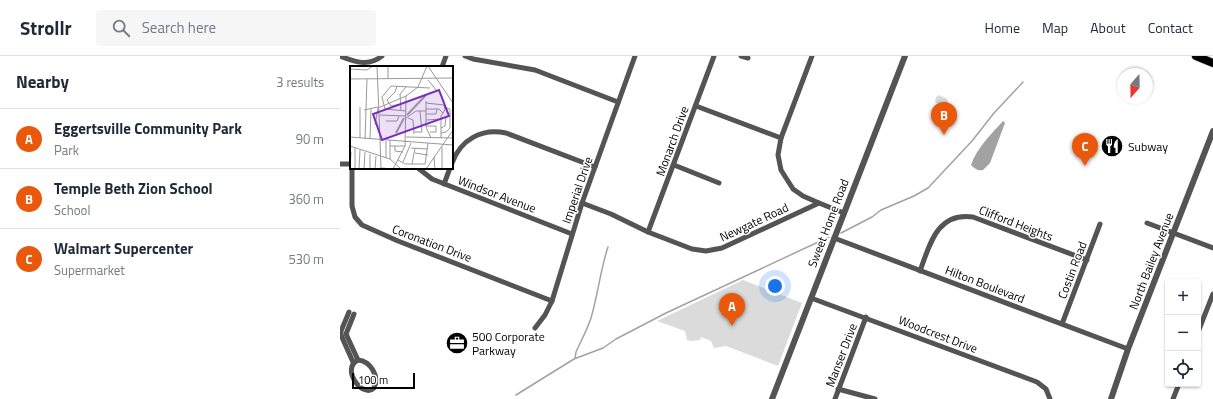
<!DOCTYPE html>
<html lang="en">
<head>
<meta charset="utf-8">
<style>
	:root { --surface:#fff; --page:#f6f6f7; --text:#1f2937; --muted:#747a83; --line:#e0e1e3; --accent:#ea580c }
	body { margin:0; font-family:"Titillium Web",sans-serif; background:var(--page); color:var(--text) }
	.controls { position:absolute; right:12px; bottom:12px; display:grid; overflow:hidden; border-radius:4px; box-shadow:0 1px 3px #0004 }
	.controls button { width:36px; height:36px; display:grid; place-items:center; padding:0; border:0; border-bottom:1px solid var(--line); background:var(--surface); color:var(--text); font:20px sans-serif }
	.compass { position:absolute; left:777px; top:12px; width:36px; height:36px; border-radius:50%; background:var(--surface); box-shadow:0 1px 3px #0004; rotate:200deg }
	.scale { position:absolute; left:12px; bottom:10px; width:63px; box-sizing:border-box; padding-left:4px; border:2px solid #000; border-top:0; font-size:11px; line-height:14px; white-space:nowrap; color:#000; -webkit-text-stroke:3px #fff; paint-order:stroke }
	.you { position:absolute; left:435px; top:230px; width:14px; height:14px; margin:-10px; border:3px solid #fff; border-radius:50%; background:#1a73e8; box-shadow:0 0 0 6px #1a73e833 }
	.badge { display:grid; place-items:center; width:26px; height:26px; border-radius:50%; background:var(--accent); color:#fff; font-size:13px; font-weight:700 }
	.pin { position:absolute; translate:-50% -33px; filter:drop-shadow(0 1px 2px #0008) }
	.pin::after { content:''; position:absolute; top:21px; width:14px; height:12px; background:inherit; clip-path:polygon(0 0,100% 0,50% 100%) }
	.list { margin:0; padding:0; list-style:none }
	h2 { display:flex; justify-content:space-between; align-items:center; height:52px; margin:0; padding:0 16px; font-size:17px }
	h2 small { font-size:13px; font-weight:400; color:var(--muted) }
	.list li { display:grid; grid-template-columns:26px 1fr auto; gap:12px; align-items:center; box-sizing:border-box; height:60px; padding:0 16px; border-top:1px solid var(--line) }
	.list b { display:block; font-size:15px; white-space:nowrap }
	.list p { margin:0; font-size:13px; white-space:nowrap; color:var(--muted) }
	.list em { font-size:13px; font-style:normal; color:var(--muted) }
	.icon { flex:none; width:22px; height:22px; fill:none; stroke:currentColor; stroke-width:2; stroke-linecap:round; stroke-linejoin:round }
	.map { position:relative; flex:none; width:873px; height:343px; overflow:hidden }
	header { display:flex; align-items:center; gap:24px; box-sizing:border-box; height:56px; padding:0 20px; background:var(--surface); border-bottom:1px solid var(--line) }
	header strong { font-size:19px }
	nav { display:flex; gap:22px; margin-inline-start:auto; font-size:14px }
	.search { width:280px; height:36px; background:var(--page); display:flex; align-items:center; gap:10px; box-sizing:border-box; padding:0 14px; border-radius:4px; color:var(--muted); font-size:15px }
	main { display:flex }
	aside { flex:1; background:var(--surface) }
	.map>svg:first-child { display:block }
	.green { fill:#dbdbdb }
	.water { fill:#a2a2a2 }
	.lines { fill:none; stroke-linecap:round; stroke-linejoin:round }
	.stream { stroke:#a2a2a2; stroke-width:1.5 }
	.primary-casing { stroke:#dbdbdb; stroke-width:10 }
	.minor { stroke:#545454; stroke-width:5 }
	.tertiary { stroke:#545454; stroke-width:6 }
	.primary { stroke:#000; stroke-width:8 }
	.labels { text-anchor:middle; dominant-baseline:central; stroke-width:3; stroke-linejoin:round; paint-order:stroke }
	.street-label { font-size:12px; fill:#000; stroke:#fff }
	.poi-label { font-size:12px; fill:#000; stroke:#fff; text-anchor:start }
	.inset-river { fill:none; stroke:#a2a2a2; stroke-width:2 }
	.inset-road { fill:none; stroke:#999; stroke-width:1 }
	.view { fill:#7b2cbf; fill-opacity:0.15; stroke:#7b2cbf; stroke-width:2 }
	.inset-edge { fill:none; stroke:#000; stroke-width:2 }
</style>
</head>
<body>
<header>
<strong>Strollr</strong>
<div class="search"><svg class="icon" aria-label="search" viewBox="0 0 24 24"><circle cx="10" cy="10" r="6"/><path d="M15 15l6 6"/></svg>Search here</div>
<nav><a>Home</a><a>Map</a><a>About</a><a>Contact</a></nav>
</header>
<main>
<aside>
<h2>Nearby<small>3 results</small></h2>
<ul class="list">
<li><span class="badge">A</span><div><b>Eggertsville Community Park</b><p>Park</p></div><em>90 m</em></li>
<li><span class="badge">B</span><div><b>Temple Beth Zion School</b><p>School</p></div><em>360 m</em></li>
<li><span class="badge">C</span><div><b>Walmart Supercenter</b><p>Supermarket</p></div><em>530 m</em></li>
</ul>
</aside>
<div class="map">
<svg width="873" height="343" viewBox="0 0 873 343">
	<rect width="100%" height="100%" fill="#fff"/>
	<g class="green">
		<path d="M599,39L607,43L608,47L603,51L595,46L596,41Z"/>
		<path d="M403,224L462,247L438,310L386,290L374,292L371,285L361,281L360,284L351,285L347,284L345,275L317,265Z"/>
	</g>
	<path class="water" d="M663,65L665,67L650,107L643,114C638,115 635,113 631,109C636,93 652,77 663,65Z"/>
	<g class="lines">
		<g class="stream">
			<path d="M501,177L532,161L541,154L574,140L588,132L632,85L654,57L683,26"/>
			<path d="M235,302L236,296C241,285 247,274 251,262C258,239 260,215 268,191"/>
			<path d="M176,339L234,303L263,292L276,283L326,257L489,181"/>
		</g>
		<g class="primary-casing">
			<path id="primary" d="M856,0L873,7"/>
		</g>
		<g class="minor">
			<path d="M0,0C15,6 28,11 42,0"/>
			<path d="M125,0L133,3L195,14L278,46"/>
			<path d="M401,0L408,2"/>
			<path d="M472,0L441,82L438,99L441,114L453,133L463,140L479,147"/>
			<path d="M102,11L106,0"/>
			<path d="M356,50L441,82"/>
			<path d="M112,107C121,83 142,72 166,77L255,111"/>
			<path d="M0,108H11"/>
			<path d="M334,109L379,127"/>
			<path d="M12,112V150L15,161L22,169L58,185L212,245"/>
			<path d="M78,112L92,123L232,178"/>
			<path d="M104,128L110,112"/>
			<path d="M242,147L271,158L308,176L352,193L366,195L382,192L479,147L504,157"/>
			<path d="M807,167L873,192"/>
			<path d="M308,176L374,0"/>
			<path d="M494,182L788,293"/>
			<path d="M580,215C590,188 597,156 633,161L747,204"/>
			<path d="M471,242L697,326L706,333L710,343"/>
			<path d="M9,256L1,275V279L13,306"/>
			<path d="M14,258L6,278L18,304"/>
			<path d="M722,268L760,168"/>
			<path d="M195,272L205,259L212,245L242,147L295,0"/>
			<path d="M858,276L873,238"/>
			<path d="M18,304C30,305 40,320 34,332C23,343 0,313 18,304Z"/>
			<path d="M498,333L535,343"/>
			<path d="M495,343L526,261"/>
			<path d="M833,343L839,328"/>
		</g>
		<g class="tertiary">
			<path d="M432,343L565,0"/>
			<path d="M771,343L788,293L873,75"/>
		</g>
		<use href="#primary" class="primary"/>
	</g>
	<defs>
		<g id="restaurant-disc" transform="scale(1.15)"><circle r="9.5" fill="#000" stroke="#fff"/><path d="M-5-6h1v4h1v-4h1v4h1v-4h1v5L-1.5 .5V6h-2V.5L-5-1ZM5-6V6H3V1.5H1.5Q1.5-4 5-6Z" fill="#fff"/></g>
		<g id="office-disc" transform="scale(1.15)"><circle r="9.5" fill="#000" stroke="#fff"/><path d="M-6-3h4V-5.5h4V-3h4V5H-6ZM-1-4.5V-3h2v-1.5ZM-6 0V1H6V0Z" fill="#fff"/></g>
	</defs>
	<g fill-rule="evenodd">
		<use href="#restaurant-disc" x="772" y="90"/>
		<use href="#office-disc" x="117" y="287"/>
	</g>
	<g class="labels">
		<g class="street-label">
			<text transform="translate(332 85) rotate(-70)">Monarch Drive</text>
			<text transform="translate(237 134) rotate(-71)">Imperial Drive</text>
			<text transform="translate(157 138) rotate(21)">Windsor Avenue</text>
			<text transform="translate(414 166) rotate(-25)">Newgate Road</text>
			<text transform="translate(488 167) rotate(-69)">Sweet Home Road</text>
			<text transform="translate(676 167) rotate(21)">Clifford Heights</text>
			<text transform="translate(92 187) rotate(21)">Coronation Drive</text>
			<text transform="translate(811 205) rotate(-69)">North Bailey Avenue</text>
			<text transform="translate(732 214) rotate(-69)">Costin Road</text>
			<text transform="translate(645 228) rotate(21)">Hilton Boulevard</text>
			<text transform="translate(598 278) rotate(21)">Woodcrest Drive</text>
			<text transform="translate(501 299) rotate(-69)">Manser Drive</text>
		</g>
		<g class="poi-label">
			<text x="788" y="90">Subway</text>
			<text x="132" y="280">500 Corporate<tspan x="132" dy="14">Parkway</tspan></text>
		</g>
	</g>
	<g transform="translate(10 10)">
		<rect width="103" height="103" fill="#fff"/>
		<path class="inset-river" d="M57,49L76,29M46,67L54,52"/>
		<path class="inset-road" d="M27,0L30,73M78,0L103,37M0,3L17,4L23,0M0,13L103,12M38,13V0M71,14L77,0M78,14L87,25M47,20L45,26L37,34L41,40L51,38M76,35V61L81,72M76,37L94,39L95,44L91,50V72M76,43H89L93,47M14,44L28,41M51,45L50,28L56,21M56,45L35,43L32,31L41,20L80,22M76,48H86L87,43M30,49L56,50M56,52L66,45H76M58,52L63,54L64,68M76,54L91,53M36,55H47L49,50M25,59L28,42L56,30L68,21L71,14M76,60H86V66H80M91,62L95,60L96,51L100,50M64,66H72L70,45M91,67L96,66L100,62V43L95,42M0,71L103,79M56,71L103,72M10,72V41M15,73L17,13M20,73L21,43M30,73L31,103M0,80L40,93L51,103M40,80H55M45,80V85L53,86M92,81V103M61,82L78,83M65,87L78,89M84,91L85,103M36,92V75M40,93V74M48,94L55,98H75L78,77M53,96L61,77M62,98L65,82M31,102L43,103M0,103L1,86M5,103V82M9,103L10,84M14,103L15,86M20,103V88M25,103L26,90M43,103L55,80L56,30M76,103L103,64"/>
		<path class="view" d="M89,24L99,50L32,74L23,48Z"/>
		<rect width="103" height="103" class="inset-edge"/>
	</g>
</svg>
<div class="controls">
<button>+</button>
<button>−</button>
<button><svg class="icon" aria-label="locate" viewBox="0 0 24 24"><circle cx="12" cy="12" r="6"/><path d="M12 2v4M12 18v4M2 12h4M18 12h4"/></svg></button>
</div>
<svg class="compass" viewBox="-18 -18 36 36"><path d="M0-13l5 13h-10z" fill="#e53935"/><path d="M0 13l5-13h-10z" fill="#747a83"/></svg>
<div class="scale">100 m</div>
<div class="you"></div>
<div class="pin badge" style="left:392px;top:270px">A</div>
<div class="pin badge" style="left:604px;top:79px">B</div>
<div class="pin badge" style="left:745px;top:110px">C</div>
</div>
</main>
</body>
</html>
